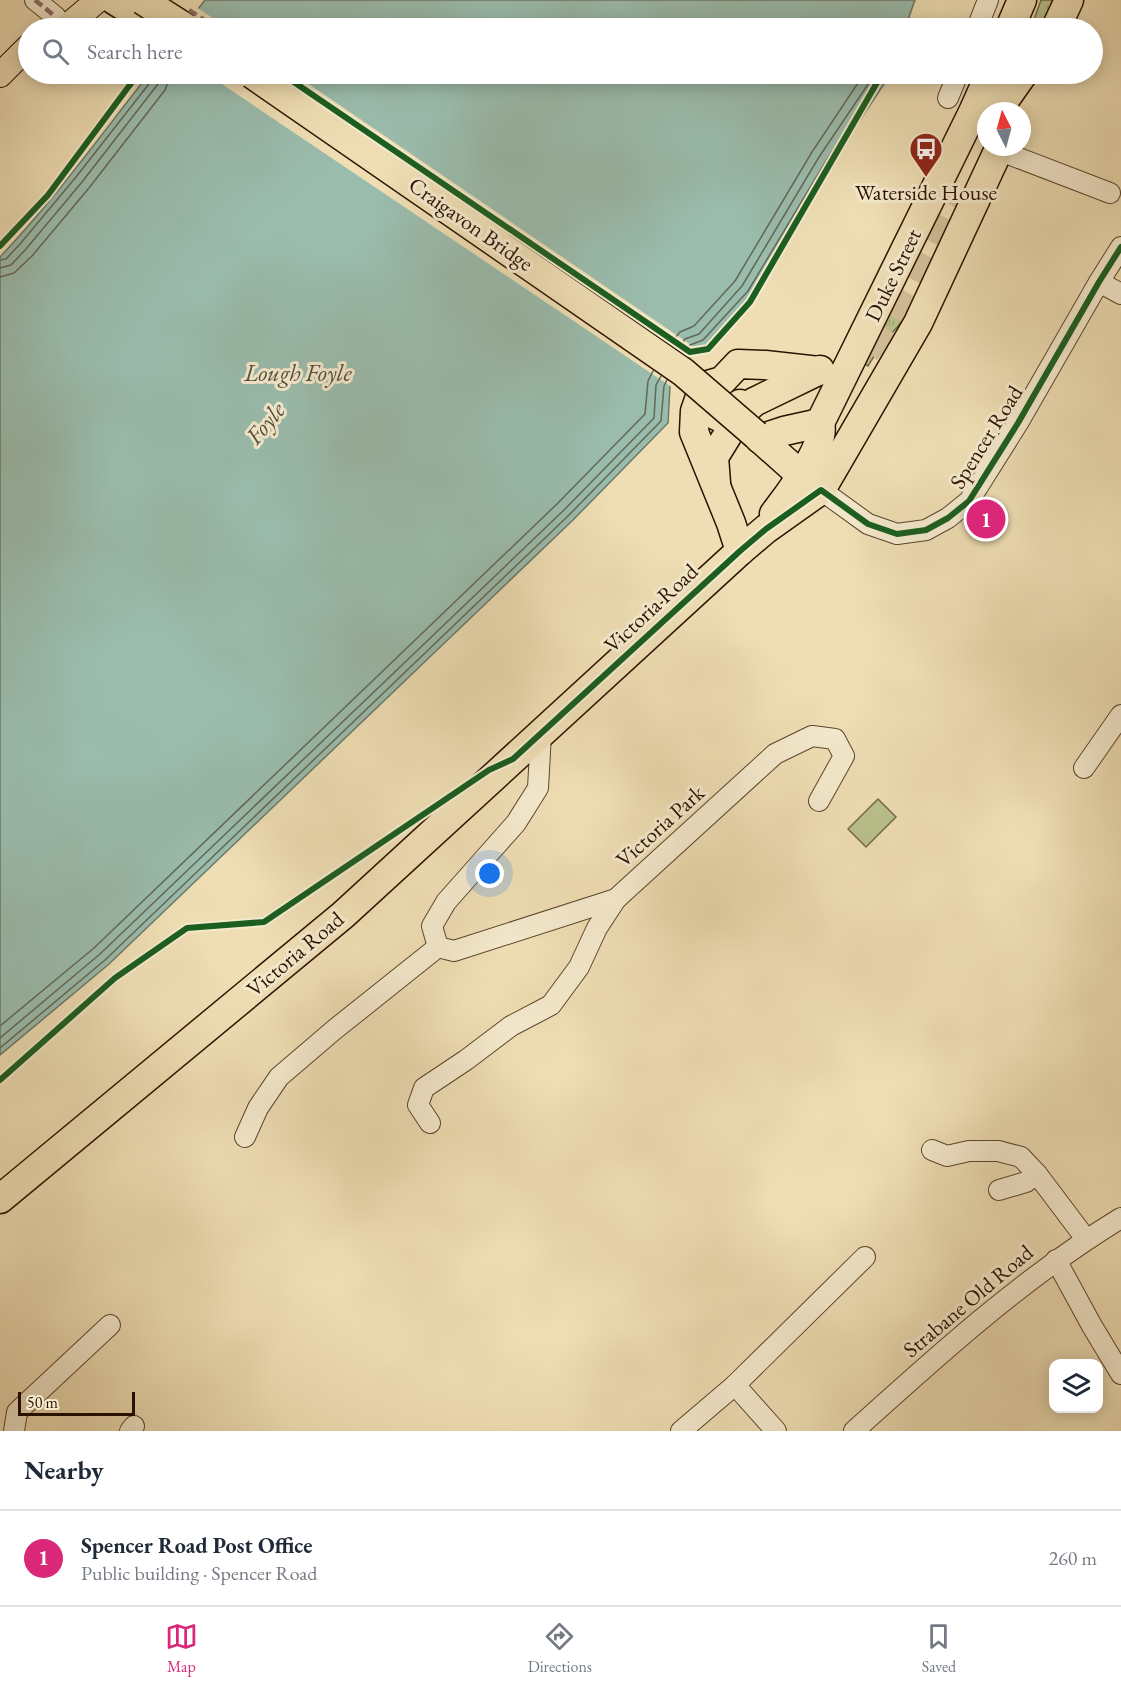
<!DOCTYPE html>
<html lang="en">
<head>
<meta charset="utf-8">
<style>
	:root { --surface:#fff; --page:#f2f2f3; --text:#1f2937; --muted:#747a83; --line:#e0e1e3; --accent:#db2777 }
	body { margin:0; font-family:"EB Garamond",serif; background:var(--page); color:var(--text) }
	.controls { position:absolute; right:18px; bottom:18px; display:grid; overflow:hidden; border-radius:12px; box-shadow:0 3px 15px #0003 }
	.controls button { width:54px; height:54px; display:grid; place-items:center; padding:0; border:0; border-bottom:2px solid var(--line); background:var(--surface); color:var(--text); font:30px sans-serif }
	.compass { position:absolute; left:977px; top:102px; width:54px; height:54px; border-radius:50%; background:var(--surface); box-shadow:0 3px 15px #0003; rotate:354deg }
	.scale { position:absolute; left:18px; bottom:15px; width:117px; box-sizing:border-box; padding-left:6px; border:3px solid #2b1200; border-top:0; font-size:16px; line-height:21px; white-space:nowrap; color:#2b1200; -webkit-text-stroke:4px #f5eace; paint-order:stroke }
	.you { position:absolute; left:490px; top:874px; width:21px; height:21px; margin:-15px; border:4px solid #fff; border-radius:50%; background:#1a73e8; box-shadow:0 0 0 9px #1a73e833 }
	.badge { display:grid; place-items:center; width:39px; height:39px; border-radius:50%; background:var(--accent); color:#fff; font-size:20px; font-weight:700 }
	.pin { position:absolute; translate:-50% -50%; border:3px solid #fff; box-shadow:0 2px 6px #0006 }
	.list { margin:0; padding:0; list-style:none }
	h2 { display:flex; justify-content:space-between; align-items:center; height:78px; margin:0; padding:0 24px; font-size:26px }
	h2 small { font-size:20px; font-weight:400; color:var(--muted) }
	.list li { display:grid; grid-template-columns:39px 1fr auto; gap:18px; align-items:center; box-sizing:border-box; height:96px; padding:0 24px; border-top:2px solid var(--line) }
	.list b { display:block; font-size:22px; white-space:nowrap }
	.list p { margin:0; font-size:20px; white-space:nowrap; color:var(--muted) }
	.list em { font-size:20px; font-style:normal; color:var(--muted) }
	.icon { flex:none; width:33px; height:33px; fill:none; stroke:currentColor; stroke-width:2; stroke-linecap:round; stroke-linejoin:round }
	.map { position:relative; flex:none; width:1121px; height:1431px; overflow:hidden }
	.search { position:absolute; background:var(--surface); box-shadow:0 3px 15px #0003; left:18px; right:18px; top:18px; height:66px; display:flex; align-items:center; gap:15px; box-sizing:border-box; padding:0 21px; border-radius:33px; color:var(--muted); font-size:22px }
	.sheet { height:174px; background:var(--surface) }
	nav { display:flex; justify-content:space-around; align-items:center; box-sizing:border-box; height:84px; border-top:2px solid var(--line); background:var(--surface); font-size:16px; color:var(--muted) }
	nav a { display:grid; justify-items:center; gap:3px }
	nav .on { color:var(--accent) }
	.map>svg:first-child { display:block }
	.grass { fill:url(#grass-tufts); stroke:#726a46; stroke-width:1.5 }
	.green { fill:#bac18c; stroke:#726a46; stroke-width:1.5 }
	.water { fill:#9abcad; stroke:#6e7868; stroke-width:1.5 }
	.pier { fill:#efdeb4 }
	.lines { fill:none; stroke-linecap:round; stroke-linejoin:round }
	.shore { stroke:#626756; stroke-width:1.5 }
	.highway-tunnel { stroke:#d2bf99; stroke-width:28; stroke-dasharray:28 14; stroke-linecap:butt }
	.minor-casing { stroke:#5c452d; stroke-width:22 }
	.major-casing { stroke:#2b1200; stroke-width:26 }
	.highway-casing { stroke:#2b1200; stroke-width:31 }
	.minor { stroke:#f5eace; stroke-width:20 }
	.major { stroke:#efdeb4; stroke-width:24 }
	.highway { stroke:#efdeb4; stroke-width:28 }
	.highway-bridge-casing { stroke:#2b1200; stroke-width:31; stroke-linecap:butt }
	.highway-bridge { stroke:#efdeb4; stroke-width:28 }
	.quiet { stroke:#8d6e63; stroke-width:4.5; stroke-dasharray:9 4.5; stroke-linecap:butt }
	.cycleway-casing { stroke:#f5eace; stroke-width:10 }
	.cycleway { stroke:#1b5e20; stroke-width:6 }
	.labels { text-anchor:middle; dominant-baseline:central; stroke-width:6; stroke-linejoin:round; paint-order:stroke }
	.poi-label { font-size:22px; fill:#2b1200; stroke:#f5eace }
	.street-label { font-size:22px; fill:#2b1200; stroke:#f5eace }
	.water-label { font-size:24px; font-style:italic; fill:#524e3d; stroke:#f5eace }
</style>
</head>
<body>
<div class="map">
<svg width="1121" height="1431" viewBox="0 0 1121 1431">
	<defs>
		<pattern id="grass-tufts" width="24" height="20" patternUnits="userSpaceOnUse" patternTransform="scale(1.5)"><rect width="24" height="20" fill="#bac18c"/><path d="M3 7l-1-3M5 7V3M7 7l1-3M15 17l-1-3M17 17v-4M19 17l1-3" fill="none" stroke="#a0a577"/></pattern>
	</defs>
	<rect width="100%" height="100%" fill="#efdeb4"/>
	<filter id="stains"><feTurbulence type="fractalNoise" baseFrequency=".00333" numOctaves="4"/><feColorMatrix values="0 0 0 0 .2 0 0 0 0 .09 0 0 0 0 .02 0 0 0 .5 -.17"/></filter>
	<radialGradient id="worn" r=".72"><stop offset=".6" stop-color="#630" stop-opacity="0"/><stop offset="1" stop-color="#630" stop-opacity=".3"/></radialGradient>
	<g class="grass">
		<path d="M1041,0H1056L1042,28H1031Z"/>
		<path d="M891,302L912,310L879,348L868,366L863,363Z"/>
	</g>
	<path class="green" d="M878,799L896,817L866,847L848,829Z"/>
	<g class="water">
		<path d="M205,0H915L905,28H183Z"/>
		<path d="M149,74H889L888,78L831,164L753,294L706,346L693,350L670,386L668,423L574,519L109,964L0,1055V257C54,200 101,135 149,74Z"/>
	</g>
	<g class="pier">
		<path d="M196,7L228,28H180Z"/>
		<path d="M207,74H294L700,351L695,352L673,388Z"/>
	</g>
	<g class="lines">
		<g class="shore">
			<path d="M0,260L6,259L20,244L76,177L152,80L153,74"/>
			<path d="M0,268L11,265L26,249L82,182L158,84L161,74"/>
			<path d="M0,277L14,273L32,256L89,188L165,90L168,82L170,74"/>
			<path d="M670,344L680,332L694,326L735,281L812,152L864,74"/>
			<path d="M678,349L685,339L699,334L742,286L819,157L875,74"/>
			<path d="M684,353L690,345L703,340L748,291L826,161L883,74"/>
			<path d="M0,1026L94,948L558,503L645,414L648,381L653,371"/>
			<path d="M0,1038L100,954L564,510L654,418L656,385L661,376"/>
			<path d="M0,1048L105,960L569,515L661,421L664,386L667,380"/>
		</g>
		<path class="highway-tunnel" d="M867,350L874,343L951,197"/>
		<g class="minor-casing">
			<g id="minor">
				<path d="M35,0L56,17"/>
				<path d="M977,28L988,0"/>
				<path d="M948,98L958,74"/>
				<path d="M998,150L1110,193"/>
				<path d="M1099,282L1121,294"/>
				<path d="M821,490L868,524L897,534L926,530L948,518L969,501L1018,423L1099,282L1121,247"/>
				<path d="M1084,768L1121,715"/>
				<path d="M438,947L454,951L616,899L775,754L812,736L835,739L844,756L819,801"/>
				<path d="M430,1123L418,1105L424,1088L466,1060L511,1026L551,1005L579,967L597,928L616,899"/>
				<path d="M245,1137L258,1108L279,1077L334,1030L438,947L432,926L446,902L516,823L538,788L541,734"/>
				<path d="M932,1150L947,1156L969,1151H998L1021,1157L1037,1174L1086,1239"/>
				<path d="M999,1190L1026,1182L1037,1174"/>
				<path d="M1056,1260L1092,1326L1121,1374"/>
				<path d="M14,1431L17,1412L110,1325"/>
				<path d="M130,1431L134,1426"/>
				<path d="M681,1431L735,1385"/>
				<path d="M776,1431L735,1385L865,1257"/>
				<path d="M854,1431C938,1355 1024,1277 1121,1218"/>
			</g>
		</g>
		<g class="major-casing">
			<g id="major">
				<path d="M65,28L98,0"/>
				<path d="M0,75L28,47"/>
			</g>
		</g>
		<g class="highway-casing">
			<g id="highway">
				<path d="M114,0L146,20L167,28"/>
				<path d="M1010,28L1022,0"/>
				<path d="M1056,28L1069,0"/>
				<path d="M997,111L1023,74"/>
				<path d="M713,414L725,420L740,415L754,402L820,370"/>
				<path d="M756,435L802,476L817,487"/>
				<path d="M760,439L784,431L820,423"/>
				<path d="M716,483L714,457L740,415V404"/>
				<path d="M774,514C788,495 827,447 820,423L973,112L990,74"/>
				<path d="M740,551L731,523L694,432L695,411L702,391L708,385L722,381L738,364L765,365L819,371"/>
				<path d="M0,1199L343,915L740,551L766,529L821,490L918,323L1000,147"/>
			</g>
		</g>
		<use href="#minor" class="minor"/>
		<use href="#major" class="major"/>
		<use href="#highway" class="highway"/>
		<g class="highway-bridge-casing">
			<g id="highway-bridge">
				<path d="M142,0L186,28"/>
				<path d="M252,74L683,372L756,435"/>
			</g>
		</g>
		<use href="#highway-bridge" class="highway-bridge"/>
		<g class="quiet">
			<path d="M35,0L56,17"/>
			<path d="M189,10L216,28"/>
		</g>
		<g class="cycleway-casing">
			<g id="cycleway">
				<path d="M282,74L690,352L708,349L750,302L882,74"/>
				<path d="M0,246L48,195L138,74"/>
				<path d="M0,1080L115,978L187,928L264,922L489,770L513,759L740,551L766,529L821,490L868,524L897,534L926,530L948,518L969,501L1018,423L1099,282L1121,247"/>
			</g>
		</g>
		<use href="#cycleway" class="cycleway"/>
	</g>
	<defs>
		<g id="bus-pin" transform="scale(1.725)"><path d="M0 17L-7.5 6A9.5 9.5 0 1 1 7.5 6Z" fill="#8f2418" stroke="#f5eace"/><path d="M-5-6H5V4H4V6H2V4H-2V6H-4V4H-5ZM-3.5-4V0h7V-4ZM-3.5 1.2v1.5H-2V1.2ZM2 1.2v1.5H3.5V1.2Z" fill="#fff"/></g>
	</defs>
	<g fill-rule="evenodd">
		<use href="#bus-pin" x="926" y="149"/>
	</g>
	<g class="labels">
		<g class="poi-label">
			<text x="926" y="192">Waterside House</text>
		</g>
		<g class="street-label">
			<text transform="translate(471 224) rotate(35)">Craigavon Bridge</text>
			<text transform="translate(893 275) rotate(-64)">Duke Street</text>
			<text transform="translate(986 437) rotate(-58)">Spencer Road</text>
			<text transform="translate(651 608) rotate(-43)">Victoria Road</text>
			<text transform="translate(660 826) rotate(-42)">Victoria Park</text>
			<text transform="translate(295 954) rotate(-40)">Victoria Road</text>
			<text transform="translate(968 1301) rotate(-40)">Strabane Old Road</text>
		</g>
		<g class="water-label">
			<text x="298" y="372">Lough Foyle</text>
			<text transform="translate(265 423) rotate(-50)">Foyle</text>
		</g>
	</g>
	<rect width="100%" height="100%" filter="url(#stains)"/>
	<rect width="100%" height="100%" fill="url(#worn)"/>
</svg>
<div class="controls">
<button><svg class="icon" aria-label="layers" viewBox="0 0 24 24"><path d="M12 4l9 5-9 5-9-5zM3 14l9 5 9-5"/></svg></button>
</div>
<svg class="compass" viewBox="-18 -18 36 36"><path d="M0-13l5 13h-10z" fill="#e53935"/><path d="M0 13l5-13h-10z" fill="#747a83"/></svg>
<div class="scale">50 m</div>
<div class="you"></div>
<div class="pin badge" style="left:986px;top:519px">1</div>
<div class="search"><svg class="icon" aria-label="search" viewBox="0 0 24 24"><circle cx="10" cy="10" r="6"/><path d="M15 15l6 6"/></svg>Search here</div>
</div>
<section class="sheet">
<h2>Nearby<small></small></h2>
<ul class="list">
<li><span class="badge">1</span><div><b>Spencer Road Post Office</b><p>Public building · Spencer Road</p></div><em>260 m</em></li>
</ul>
</section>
<nav>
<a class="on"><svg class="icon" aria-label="map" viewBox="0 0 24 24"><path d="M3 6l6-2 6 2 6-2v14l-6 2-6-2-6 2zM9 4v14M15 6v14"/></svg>Map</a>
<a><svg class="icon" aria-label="directions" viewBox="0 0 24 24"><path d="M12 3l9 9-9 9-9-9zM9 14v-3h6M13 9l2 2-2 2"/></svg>Directions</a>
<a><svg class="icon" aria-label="saved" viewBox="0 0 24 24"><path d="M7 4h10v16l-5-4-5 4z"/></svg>Saved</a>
</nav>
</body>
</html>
